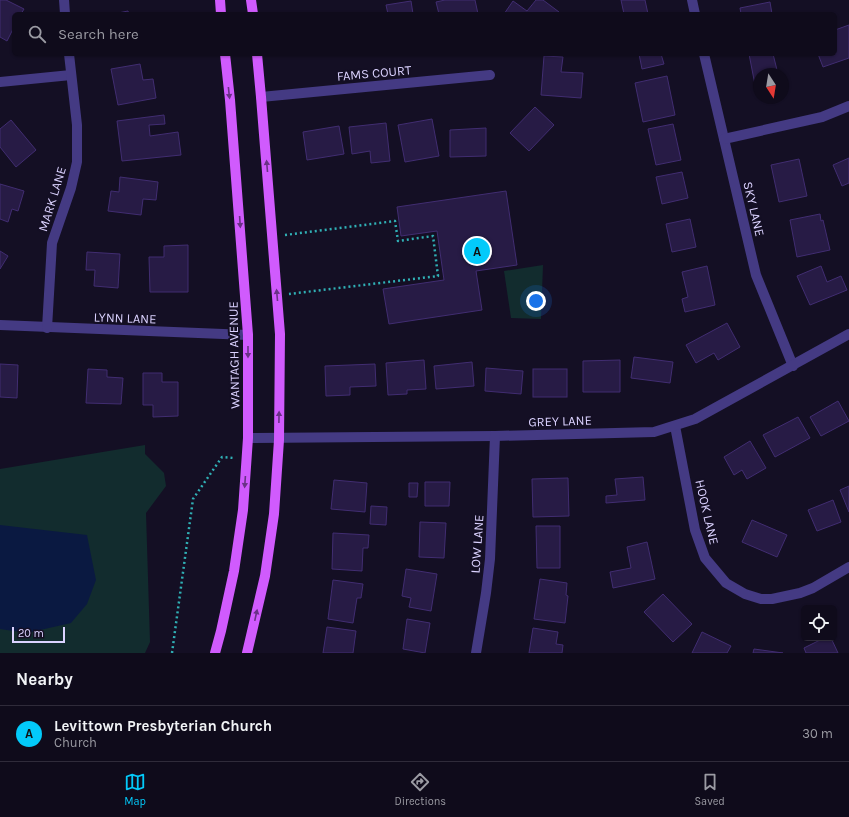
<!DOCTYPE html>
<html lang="en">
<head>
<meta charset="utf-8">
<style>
	:root { --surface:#0f0b1b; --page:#1d1928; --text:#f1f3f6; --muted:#9b9ba3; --line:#2f2b3a; --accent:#03cafa }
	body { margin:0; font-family:Karla,sans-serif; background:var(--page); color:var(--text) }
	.controls { position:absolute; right:12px; bottom:12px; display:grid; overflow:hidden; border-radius:6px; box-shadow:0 1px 3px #0004 }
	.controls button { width:36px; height:36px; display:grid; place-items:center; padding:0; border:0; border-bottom:1px solid var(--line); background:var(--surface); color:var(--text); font:20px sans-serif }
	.compass { position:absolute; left:753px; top:68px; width:36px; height:36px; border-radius:50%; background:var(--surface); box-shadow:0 1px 3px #0004; rotate:168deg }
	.scale { position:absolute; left:12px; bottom:10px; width:53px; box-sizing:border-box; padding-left:4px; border:2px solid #dbd2ff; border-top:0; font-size:11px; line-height:14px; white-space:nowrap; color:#dbd2ff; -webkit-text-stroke:3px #140f24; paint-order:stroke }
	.you { position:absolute; left:536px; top:301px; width:14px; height:14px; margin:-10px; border:3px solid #fff; border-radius:50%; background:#1a73e8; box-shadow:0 0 0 6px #1a73e833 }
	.badge { display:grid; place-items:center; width:26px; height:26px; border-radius:50%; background:var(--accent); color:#111; font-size:13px; font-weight:700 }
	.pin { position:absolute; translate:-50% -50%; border:2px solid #fff; box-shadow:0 1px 4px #0006 }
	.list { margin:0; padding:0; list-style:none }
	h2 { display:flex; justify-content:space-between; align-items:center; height:52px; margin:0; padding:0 16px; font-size:17px }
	h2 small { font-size:13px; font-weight:400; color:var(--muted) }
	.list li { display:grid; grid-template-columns:26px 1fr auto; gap:12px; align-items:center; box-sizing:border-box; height:56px; padding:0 16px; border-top:1px solid var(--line) }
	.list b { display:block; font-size:15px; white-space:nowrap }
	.list p { margin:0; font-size:13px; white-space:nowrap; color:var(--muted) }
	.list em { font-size:13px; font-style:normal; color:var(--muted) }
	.icon { flex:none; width:22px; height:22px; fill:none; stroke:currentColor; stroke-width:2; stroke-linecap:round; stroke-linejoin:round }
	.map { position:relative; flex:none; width:849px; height:653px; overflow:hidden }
	.search { position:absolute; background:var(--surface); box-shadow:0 1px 3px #0004; left:12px; right:12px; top:12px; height:44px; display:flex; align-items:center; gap:10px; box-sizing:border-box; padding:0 14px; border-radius:6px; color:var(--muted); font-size:15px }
	.sheet { height:108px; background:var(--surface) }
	nav { display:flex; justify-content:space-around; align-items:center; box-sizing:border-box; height:56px; border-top:1px solid var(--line); background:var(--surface); font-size:11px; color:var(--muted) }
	nav a { display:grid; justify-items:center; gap:2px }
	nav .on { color:var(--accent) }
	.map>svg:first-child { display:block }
	.green { fill:#122c2e }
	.water { fill:#0a1941 }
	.building { fill:#271b45; stroke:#412d71 }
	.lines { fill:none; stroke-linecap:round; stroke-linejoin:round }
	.path { stroke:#30b0b5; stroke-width:2.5; stroke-dasharray:2 3; stroke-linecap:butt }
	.minor { stroke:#443a83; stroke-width:10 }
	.major { stroke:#d05bfd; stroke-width:10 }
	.oneway { fill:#693186 }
	.labels { text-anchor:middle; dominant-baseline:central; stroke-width:4; stroke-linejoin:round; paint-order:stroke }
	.street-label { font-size:13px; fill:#dbd2ff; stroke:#140f24 }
</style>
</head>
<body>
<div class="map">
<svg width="849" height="653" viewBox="0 0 849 653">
	<rect width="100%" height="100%" fill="#140f24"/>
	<g class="green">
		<path d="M543,265L541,319L511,318L504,271Z"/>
		<path d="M145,445V454L164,473L166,486L146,513L150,642L145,653H0V469Z"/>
	</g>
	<path class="water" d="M0,525L87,535L96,580L87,604L71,623L27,633L0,629Z"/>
	<g class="building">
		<path d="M0,0H6L24,9L21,14H14V27L7,41L0,37Z"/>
		<path d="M445,0H475L478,14H439L436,2Z"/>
		<path d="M536,0H543L559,12L557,14H504L513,1L527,11Z"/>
		<path d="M621,0H645L648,14H624Z"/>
		<path d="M411,1L413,14H388L386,5Z"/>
		<path d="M770,2L772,14H741L740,8Z"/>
		<path d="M128,11L129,14H113Z"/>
		<path d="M849,25V58L823,67L818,54H835V30Z"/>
		<path d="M639,54H661L664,64L642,69Z"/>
		<path d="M749,54H773L778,74H759V90H756Z"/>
		<path d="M544,56L563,57L561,72L583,73L581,98L541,95Z"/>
		<path d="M140,64L143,80L153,79L156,98L118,105L111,69Z"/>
		<path d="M667,76L675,115L643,122L635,83Z"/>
		<path d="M535,107L554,125L529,151L510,133Z"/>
		<path d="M164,115L165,124L149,125L150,136L178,132L181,155L122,161L117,121Z"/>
		<path d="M432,119L439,156L405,162L398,125Z"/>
		<path d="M11,120L36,150L16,167L0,147V129Z"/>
		<path d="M386,123L390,161L371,163L370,151L352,154L349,127Z"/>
		<path d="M673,124L681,160L656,165L648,129Z"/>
		<path d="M339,126L344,154L307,160L303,132Z"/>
		<path d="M486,128V156L450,157V130Z"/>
		<path d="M849,158V183L842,186L833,165Z"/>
		<path d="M799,159L807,196L779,202L771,165Z"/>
		<path d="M682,172L688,198L662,204L656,177Z"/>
		<path d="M120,177L158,182L156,200L143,199L141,215L108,211L111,191L119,192Z"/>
		<path d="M0,184L24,191L18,211L12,209L8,222L0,219Z"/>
		<path d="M506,191L517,265L476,271L482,310L389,324L383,289L444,280L437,231L401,236L397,207Z"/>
		<path d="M820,214L821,221L823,220L830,250L797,257L790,220Z"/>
		<path d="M690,219L696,247L672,252L666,224Z"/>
		<path d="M188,245V292H150L149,257H164V246Z"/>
		<path d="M0,251L8,256L0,269Z"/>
		<path d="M87,252L120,254L118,288L94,286L95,270H86Z"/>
		<path d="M707,266L715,305L685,312L682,299L688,297L682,272Z"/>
		<path d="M821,266L827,282L841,276L847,290L810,305L797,276Z"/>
		<path d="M727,323L740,347L718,360L714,353L696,363L686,345Z"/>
		<path d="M634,357L673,362L670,383L631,378Z"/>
		<path d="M424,360L426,389L407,390V394L388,395L386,363Z"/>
		<path d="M620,360V392H583V361Z"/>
		<path d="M472,362L474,386L436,389L434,366Z"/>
		<path d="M0,364L18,365L17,398L0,397Z"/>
		<path d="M375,364L376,386L350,387V395L326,396L325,366Z"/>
		<path d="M486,368L523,371L521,394L485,391Z"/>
		<path d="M88,369L107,370V377L123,378L121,404L86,403Z"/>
		<rect x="533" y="369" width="34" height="28"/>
		<path d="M143,373H162V382H178V416L153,417V405H143Z"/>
		<path d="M838,401L849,421L821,436L810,417Z"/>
		<path d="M798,417L810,438L775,457L763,435Z"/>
		<path d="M750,441L766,468L747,479L742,470L734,475L724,457Z"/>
		<path d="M643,477L645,500L606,503V496L617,495L615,479Z"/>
		<path d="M568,478L569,516L533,517L532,479Z"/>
		<path d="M334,480L367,483L365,512L331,509Z"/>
		<path d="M425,482H450L449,506H425Z"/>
		<path d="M409,483H418L417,497H409Z"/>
		<path d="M849,486V512L840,490Z"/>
		<path d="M833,500L841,522L817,531L808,510Z"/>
		<path d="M371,506L387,507L386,525L370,524Z"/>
		<path d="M752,520L787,535L777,557L742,542Z"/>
		<path d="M420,522L446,523L444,558L419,557Z"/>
		<path d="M536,526H560V568H537Z"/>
		<path d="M333,533L369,535L368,548H363L362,571L332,569Z"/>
		<path d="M647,542L655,579L613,588L610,572L631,568L627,547Z"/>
		<path d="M406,569L437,574L431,611L409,607L411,598L402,596Z"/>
		<path d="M540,579L567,583L566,595L568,596L565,623L534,619Z"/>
		<path d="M333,580L363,584L361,598H357L353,623L328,619Z"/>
		<path d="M663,594L692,624L673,642L644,612Z"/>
		<path d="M407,619L430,623L425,653L403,649Z"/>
		<path d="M327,627L356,631L353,653H323Z"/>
		<path d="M533,628L558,632L556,644L563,645L562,653H529Z"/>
		<path d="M702,632L731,646L727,653H692Z"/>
		<path d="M824,638H831L838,653H806L804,648Z"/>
		<path d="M754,649L783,653H753Z"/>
	</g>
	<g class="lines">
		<g class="path">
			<path d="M285,235L395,221L398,241L433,236L438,276L289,294"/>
			<path d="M172,653L193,499L222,457L234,458"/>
		</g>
		<g class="minor">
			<path d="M64,0L65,14"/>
			<path d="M692,0L695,14"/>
			<path d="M704,54L756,275L793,366"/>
			<path d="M0,82L71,75"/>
			<path d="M261,97L490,75"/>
			<path d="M724,139L822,117L849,106"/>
			<path d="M0,325L248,335"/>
			<path d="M47,328L52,243L71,188L77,162V125L69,54"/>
			<path d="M675,426L695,530L705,558L726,583L745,594L761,599H772L800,593L813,588L849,567"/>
			<path d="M248,438L495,436L654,432L695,419L849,334"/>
			<path d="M476,653L486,593L490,559L495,436"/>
		</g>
		<g class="major">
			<path d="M220,0L221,14"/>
			<path d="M251,0L253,14"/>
			<path d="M215,653L221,631L234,571L243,510L248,438V335L230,100L225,54"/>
			<path d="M247,653L265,576L274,514L279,440L280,334L261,97L257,54"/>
		</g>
	</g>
	<defs><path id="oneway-solid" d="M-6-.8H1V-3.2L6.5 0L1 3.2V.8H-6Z"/></defs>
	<g class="oneway">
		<use href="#oneway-solid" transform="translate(229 93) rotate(84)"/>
		<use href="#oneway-solid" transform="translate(267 166) rotate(-95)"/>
		<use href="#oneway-solid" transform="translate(240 222) rotate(86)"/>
		<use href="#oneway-solid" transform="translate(277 295) rotate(-95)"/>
		<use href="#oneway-solid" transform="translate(248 352) rotate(90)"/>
		<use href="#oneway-solid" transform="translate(279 417) rotate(-89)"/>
		<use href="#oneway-solid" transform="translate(245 482) rotate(94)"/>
		<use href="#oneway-solid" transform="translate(256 615) rotate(-78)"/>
	</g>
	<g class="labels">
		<g class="street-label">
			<text transform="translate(374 73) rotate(-5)">FAMS COURT</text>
			<text transform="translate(52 199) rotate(-73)">MARK LANE</text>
			<text transform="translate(754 209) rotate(77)">SKY LANE</text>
			<text transform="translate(125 318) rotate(2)">LYNN LANE</text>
			<text transform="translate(234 355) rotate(-91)">WANTAGH AVENUE</text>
			<text transform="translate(560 421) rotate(-2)">GREY LANE</text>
			<text transform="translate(707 512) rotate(77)">HOOK LANE</text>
			<text transform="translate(477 544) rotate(-86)">LOW LANE</text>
		</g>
	</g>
</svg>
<div class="controls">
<button><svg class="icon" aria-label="locate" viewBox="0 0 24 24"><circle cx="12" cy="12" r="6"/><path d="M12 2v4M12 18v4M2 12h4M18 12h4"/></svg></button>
</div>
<svg class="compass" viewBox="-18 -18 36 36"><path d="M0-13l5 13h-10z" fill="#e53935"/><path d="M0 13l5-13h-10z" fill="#9b9ba3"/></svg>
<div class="scale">20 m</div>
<div class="you"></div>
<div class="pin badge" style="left:477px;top:251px">A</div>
<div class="search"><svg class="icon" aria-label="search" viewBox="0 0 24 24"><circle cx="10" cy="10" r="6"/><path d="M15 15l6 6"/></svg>Search here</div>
</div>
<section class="sheet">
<h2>Nearby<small></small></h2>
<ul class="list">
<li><span class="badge">A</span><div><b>Levittown Presbyterian Church</b><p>Church</p></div><em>30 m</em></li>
</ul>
</section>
<nav>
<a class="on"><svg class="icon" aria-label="map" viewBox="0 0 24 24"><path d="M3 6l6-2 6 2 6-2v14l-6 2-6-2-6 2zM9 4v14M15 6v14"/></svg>Map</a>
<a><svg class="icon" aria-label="directions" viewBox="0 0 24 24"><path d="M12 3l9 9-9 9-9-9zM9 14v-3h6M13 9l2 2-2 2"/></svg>Directions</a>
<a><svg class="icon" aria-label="saved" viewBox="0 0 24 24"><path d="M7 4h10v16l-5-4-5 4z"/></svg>Saved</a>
</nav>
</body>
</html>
